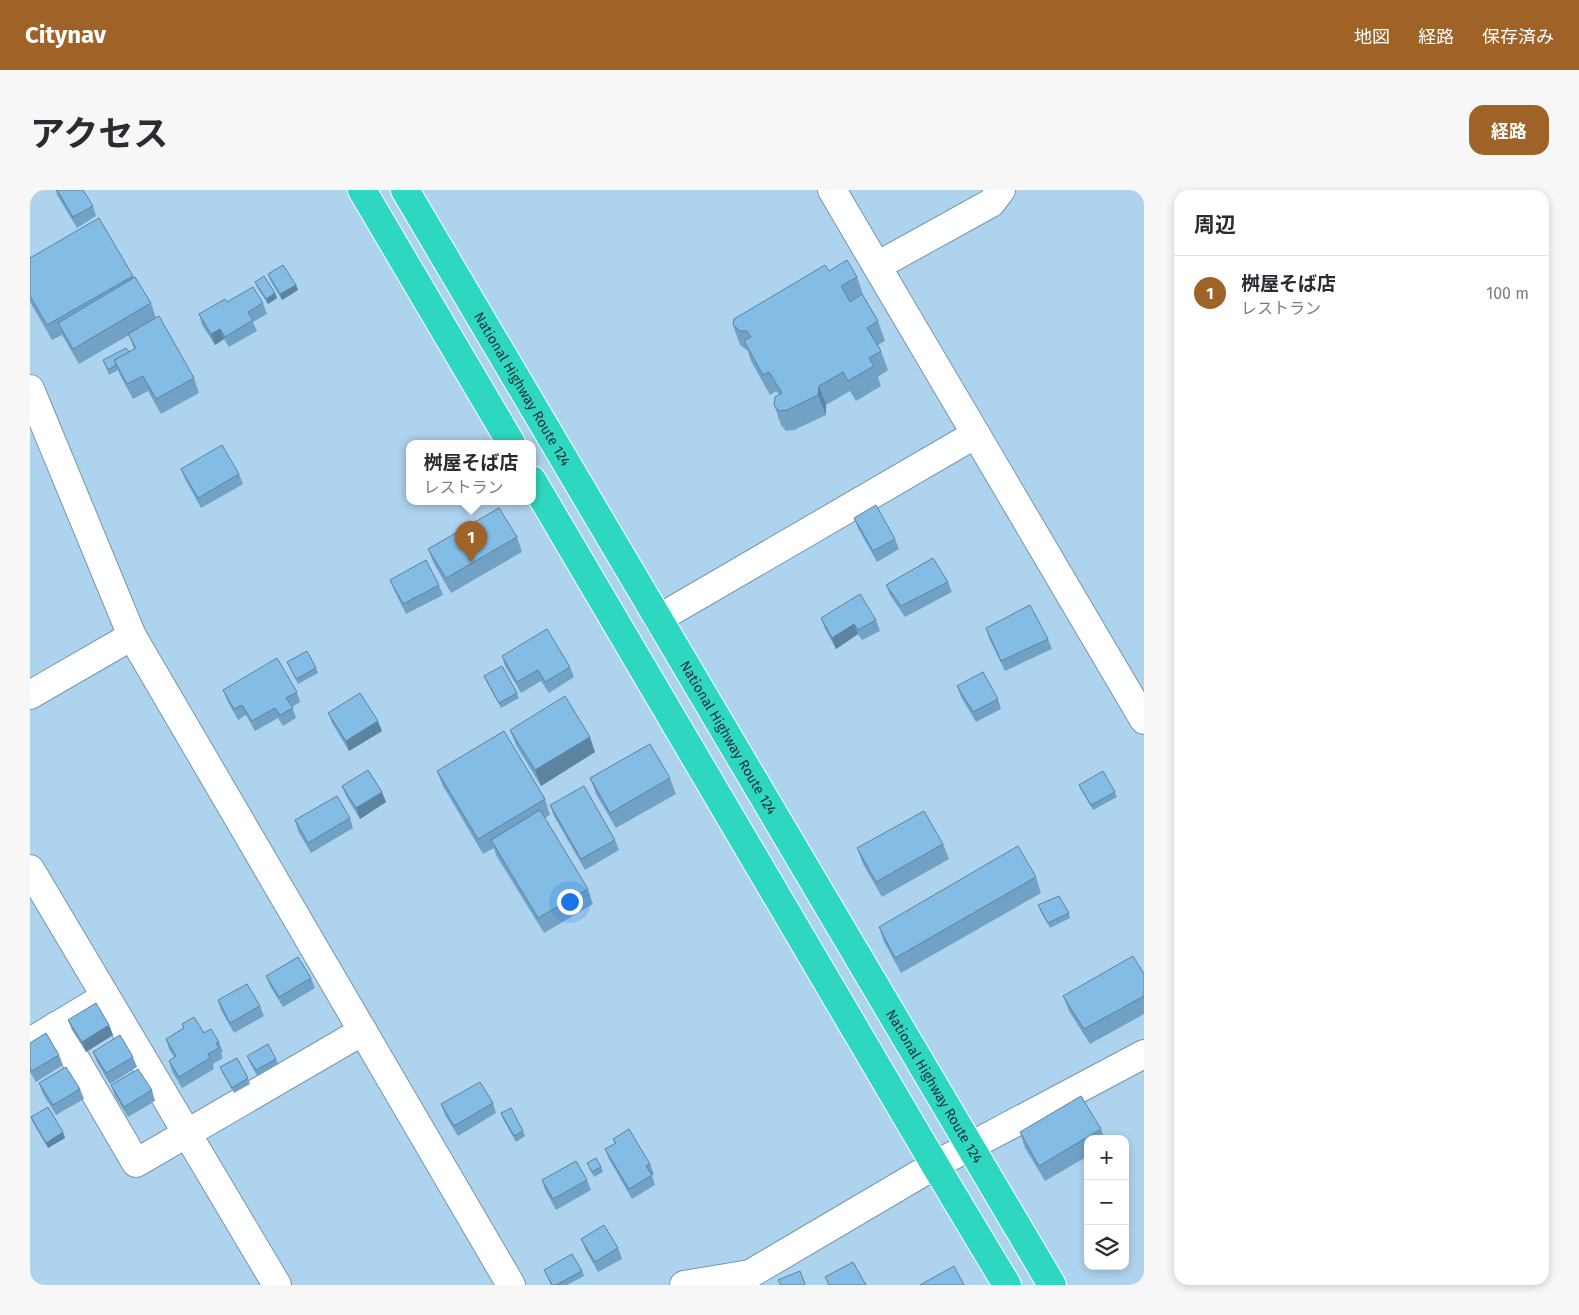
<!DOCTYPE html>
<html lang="ja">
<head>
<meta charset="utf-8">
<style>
	:root { --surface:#fff; --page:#f7f7f7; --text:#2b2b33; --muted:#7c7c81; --line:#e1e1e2; --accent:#9f6227 }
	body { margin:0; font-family:"Fira Sans","Noto Sans JP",sans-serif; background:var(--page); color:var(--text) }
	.controls { position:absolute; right:15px; bottom:15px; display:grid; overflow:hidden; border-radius:10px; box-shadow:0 2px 8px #0003 }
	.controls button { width:45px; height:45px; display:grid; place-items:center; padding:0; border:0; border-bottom:1px solid var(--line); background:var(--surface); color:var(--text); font:25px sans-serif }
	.you { position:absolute; left:539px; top:711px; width:18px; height:18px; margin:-12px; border:4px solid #fff; border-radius:50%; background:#1a73e8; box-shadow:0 0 0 8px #1a73e833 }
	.badge { display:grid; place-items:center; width:32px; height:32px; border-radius:50%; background:var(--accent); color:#fff; font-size:16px; font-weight:700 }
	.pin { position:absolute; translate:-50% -41px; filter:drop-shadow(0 1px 2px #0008) }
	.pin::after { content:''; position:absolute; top:26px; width:18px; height:15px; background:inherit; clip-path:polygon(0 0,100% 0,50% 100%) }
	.popup { position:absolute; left:376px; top:250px; width:130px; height:65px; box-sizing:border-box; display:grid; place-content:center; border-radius:10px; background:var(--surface); filter:drop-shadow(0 1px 4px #0005); font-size:16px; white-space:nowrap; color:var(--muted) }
	.popup b { font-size:19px; color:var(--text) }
	.popup::after { content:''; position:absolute; left:50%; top:100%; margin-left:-10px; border:10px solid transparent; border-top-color:var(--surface) }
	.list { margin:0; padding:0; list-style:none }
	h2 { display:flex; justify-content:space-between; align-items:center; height:65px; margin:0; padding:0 20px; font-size:21px }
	h2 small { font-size:16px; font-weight:400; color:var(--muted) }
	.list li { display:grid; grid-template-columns:32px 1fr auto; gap:15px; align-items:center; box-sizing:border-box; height:75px; padding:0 20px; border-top:1px solid var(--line) }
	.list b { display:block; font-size:19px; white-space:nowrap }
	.list p { margin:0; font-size:16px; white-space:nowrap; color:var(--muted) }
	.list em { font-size:16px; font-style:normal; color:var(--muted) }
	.icon { flex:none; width:28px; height:28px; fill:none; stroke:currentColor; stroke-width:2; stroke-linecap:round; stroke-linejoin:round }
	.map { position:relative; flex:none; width:1114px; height:1095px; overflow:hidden; border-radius:15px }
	header { display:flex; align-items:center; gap:30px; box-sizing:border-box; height:70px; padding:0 25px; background:var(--accent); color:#fff }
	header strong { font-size:24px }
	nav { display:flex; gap:28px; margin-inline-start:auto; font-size:18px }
	.intro { display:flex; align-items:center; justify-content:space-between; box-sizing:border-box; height:120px; padding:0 30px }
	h1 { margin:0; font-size:35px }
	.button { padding:12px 22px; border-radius:15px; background:var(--accent); color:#fff; font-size:18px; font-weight:700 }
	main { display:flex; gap:30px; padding:0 30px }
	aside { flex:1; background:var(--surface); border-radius:15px; box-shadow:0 2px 8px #0003 }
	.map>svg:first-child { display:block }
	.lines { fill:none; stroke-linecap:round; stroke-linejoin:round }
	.minor-casing { stroke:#7497b1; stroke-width:30 }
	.highway-casing { stroke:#fff; stroke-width:30 }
	.minor { stroke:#fff; stroke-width:28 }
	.highway { stroke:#2ed8c0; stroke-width:28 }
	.wall { fill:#71a2c5 }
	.shaded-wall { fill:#5c84a0 }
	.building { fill:#83bce5; stroke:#5c84a0 }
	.labels { text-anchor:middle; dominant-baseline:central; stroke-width:4; stroke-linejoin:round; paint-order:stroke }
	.street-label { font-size:14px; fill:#1d2b35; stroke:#def1ff }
</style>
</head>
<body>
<header>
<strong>Citynav</strong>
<nav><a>地図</a><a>経路</a><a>保存済み</a></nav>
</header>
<div class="intro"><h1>アクセス</h1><a class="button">経路</a></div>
<main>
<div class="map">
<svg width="1114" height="1095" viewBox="0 0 1114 1095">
	<rect width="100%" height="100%" fill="#aed3ee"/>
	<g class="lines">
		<g class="minor-casing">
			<g id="minor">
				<path d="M802,0L1114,530"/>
				<path d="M847,76L961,13L971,0"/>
				<path d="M0,199L102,446L481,1095"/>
				<path d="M628,429L946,244"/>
				<path d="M0,505L102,446"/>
				<path d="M0,679L247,1095"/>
				<path d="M26,836L106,973L333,841"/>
				<path d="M0,852L75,807"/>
				<path d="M654,1095L720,1084L905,975L1114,864"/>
			</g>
		</g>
		<g class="highway-casing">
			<g id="highway">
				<path d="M332,0L481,253"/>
				<path id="s1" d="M375,0L1022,1095"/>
				<path d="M502,290L905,975L977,1095"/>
			</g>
		</g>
		<use href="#minor" class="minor"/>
		<use href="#highway" class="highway"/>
	</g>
	<g class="wall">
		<path d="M26,0H53L63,16L66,26L47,38L27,5Z"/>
		<path d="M0,68L103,86L121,113L126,128L164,188L169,203L131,224L118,201L103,209L90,185L88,180L79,185L73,170L99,162L104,159L99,145L49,174L32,145L22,150L0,112Z"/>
		<path d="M799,81L827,87L834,107L848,131L855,151L848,155L851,161L858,180L848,187L851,196L826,211L820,201L796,215V225L764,240L756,241L751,235L744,215L749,205L746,201L740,205L721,171L718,161L710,155L703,135Z"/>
		<path d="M238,84L266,95L268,100L252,110L240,90Z"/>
		<path d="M225,92L245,103L247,108L238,114L227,97Z"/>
		<path d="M197,112L233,113L237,124L223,132L227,141L199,157L194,149L185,155L172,135L169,124Z"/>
		<path d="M151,279L209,284L213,294L171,318L155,289Z"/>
		<path d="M824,328L865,349L869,359L847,372L828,338Z"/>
		<path d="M487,347L492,362L421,403L404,374L398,359Z"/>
		<path d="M360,390L409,395L413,405L376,424L364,400Z"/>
		<path d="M918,392L922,402L875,427L860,405L856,395Z"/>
		<path d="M791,428L846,430L850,441L832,450L828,444L806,459L795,439Z"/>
		<path d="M956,438L1018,449L1022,459L975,481L959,448Z"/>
		<path d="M472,466L540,477L544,487L519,503L511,491L491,503L475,476Z"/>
		<path d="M257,472L286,478L288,483L268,494Z"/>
		<path d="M454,486L487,503L489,508L471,518L456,491Z"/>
		<path d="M927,496L968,509L971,519L946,532L931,507Z"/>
		<path d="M193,500L267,502L270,512L262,517L266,528L253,536L248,528L225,541L216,525L208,530L197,510Z"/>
		<path d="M298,523L352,541L319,561L302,533Z"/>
		<path d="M480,540L565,562L511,596L486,555Z"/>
		<path d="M407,581L515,609L520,625L515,628L558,699L563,714L514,743L466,665L464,658L453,664L413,596Z"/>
		<path d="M560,588H640L646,604L586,638L566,604Z"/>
		<path d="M1049,595L1085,602L1087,607L1063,620L1051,600Z"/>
		<path d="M312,596L356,612L330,629L316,606Z"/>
		<path d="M520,615L585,650L589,660L555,680L524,626Z"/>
		<path d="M320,628L323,638L281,663L268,641L265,630Z"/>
		<path d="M913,654L919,669L852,707L833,674L827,658Z"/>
		<path d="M1006,687L1011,703L871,783L854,752L849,737Z"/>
		<path d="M1008,715L1039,723L1040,728L1020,738L1010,720Z"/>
		<path d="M1114,784V824L1060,854L1039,821L1033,806Z"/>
		<path d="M236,786L281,788L285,798L253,817L240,796Z"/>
		<path d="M188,810L230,816L234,826L204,843L191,820Z"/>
		<path d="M38,830L79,835L83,845L56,862L42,840Z"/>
		<path d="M152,834L174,843L189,852L193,862L191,863L193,868L183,874L184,879L152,898L142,881L139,871L144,867L139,859L136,849L153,838Z"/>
		<path d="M0,853L29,865L33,875L6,892L0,882Z"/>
		<path d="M63,862L103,867L107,877L80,894L67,872Z"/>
		<path d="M217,866L246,869L248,874L227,886L219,871Z"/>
		<path d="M190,877L218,888L220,894L204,903L192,882Z"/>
		<path d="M9,893L50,899L54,909L26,925L13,904Z"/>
		<path d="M81,895L122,900L125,911L98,927L85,906Z"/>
		<path d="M463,913L466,923L428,946L415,925L411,914Z"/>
		<path d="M471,923L493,941L495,946L486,952L473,929Z"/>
		<path d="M1,927L35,948L18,958L3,933Z"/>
		<path d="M1071,939L1075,949H1058V966L1015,991L995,958L990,942Z"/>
		<path d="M583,949L620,974L624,984L622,985L625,995L602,1009L579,969L575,959L585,954Z"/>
		<path d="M557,973L571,977L573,982L564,987Z"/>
		<path d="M512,990H557L561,1000L526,1020L515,1000Z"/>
		<path d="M551,1049L588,1058L592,1069L568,1082L555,1059Z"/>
		<path d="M514,1080L552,1081L554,1086L537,1095H521Z"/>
	</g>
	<g class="shaded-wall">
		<path d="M266,95L268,100L252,110L250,104Z"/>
		<path d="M245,103L247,108L238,114L236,109Z"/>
		<path d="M190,139L194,149L185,155L181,144Z"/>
		<path d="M789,196L796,215V225L788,205Z"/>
		<path d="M824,434L828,444L806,459L802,448Z"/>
		<path d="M348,531L352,541L319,561L316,551Z"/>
		<path d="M560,547L565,562L511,596L505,580Z"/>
		<path d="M352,602L356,612L330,629L326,618Z"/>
		<path d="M79,835L83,845L56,862L52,852Z"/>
		<path d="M33,942L35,948L18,958L16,953Z"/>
	</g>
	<g class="building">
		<path d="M27,0H53L63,16L43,27Z"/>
		<path d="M69,28L103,86L17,135L0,106V68Z"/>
		<path d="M817,70L827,87L811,96L820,112L832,104L848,131L837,138L851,161L839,168L844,176L818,191L813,182L789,196L788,205L757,220L749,221L744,215L745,207L752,203L739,182L733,185L714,151L721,147L717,141H710L703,135L704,129L795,75L799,81Z"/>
		<path d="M253,75L266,95L250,104L238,84Z"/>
		<path d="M234,86L245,103L236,109L225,92Z"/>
		<path d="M105,87L121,113L43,159L28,133Z"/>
		<path d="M223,97L233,113L218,122L223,130L195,147L190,139L181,144L169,124L195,109L197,112Z"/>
		<path d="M129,126L164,188L126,209L113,186L97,194L84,170L106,158L98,144Z"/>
		<path d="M96,158L99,162L84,170L86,175L78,180L73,170Z"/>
		<path d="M192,255L209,284L168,308L151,279Z"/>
		<path d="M846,315L865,349L843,361L824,328Z"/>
		<path d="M469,318L487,347L416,388L398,359Z"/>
		<path d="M903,368L918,392L871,416L856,395Z"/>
		<path d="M396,370L409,395L373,414L360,390Z"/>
		<path d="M830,404L846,430L828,440L824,434L802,448L791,428Z"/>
		<path d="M1000,415L1018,449L971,471L956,438Z"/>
		<path d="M517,439L540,477L515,492L508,480L487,492L472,466Z"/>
		<path d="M277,461L286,478L266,489L257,472Z"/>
		<path d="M247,468L267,502L256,508L263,518L250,525L245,518L222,531L212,515L204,519L193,500Z"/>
		<path d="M472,476L487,503L469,513L454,486Z"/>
		<path d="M953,482L968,509L943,522L927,496Z"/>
		<path d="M330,503L348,531L316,551L298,523Z"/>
		<path d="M535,506L560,547L505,580L480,540Z"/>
		<path d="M474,541L515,609L448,649L407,581Z"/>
		<path d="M620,554L640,588L580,623L560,588Z"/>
		<path d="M338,580L352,602L326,618L312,596Z"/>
		<path d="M1073,581L1085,602L1061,615L1049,595Z"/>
		<path d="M554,596L585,650L551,669L520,615Z"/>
		<path d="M307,606L320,628L278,653L265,630Z"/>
		<path d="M510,620L558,699L508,728L461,650Z"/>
		<path d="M894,621L913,654L846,692L827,658Z"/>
		<path d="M988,656L1006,687L865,768L849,737Z"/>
		<path d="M1029,706L1039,723L1018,733L1008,715Z"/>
		<path d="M1103,766L1114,784V806L1054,839L1033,806Z"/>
		<path d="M268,767L281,788L249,807L236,786Z"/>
		<path d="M217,794L230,816L200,833L188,810Z"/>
		<path d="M66,813L79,835L52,852L38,830Z"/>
		<path d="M164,827L174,843L181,839L189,852L186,853L189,858L178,864L180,868L149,887L139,871L146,866L136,849L154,838L152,834Z"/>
		<path d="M16,843L29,865L2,881L0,878V853Z"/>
		<path d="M90,845L103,867L76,883L63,862Z"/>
		<path d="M238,854L246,869L226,880L217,866Z"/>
		<path d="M207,868L218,888L202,898L190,877Z"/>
		<path d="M36,877L50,899L23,915L9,893Z"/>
		<path d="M108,879L122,900L94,917L81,895Z"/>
		<path d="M450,892L463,913L424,936L411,914Z"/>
		<path d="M1051,906L1071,939L1009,976L990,942Z"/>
		<path d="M18,917L33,942L16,953L1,927Z"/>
		<path d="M481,918L493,941L484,946L471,923Z"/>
		<path d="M599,939L620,974L616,976L622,985L599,999L575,959L586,953L583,949Z"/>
		<path d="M566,968L571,977L562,982L557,973Z"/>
		<path d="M546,971L557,990L523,1009L512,990Z"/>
		<path d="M574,1035L588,1058L565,1072L551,1049Z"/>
		<path d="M542,1064L552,1081L526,1095H522L514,1080Z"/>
		<path d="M823,1072L836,1095H799L795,1087Z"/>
		<path d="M924,1076L934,1095H890Z"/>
		<path d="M770,1081L775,1094L773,1095H751L748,1090Z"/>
	</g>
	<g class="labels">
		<g class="street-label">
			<text stroke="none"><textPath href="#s1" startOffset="231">National Highway Route 124</textPath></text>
			<text stroke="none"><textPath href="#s1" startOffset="636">National Highway Route 124</textPath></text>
			<text stroke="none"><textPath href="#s1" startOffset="1041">National Highway Route 124</textPath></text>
		</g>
	</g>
</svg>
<div class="controls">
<button>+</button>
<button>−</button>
<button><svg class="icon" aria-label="layers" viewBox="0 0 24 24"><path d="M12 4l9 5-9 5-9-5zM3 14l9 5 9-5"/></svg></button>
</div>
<div class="you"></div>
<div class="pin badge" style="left:441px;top:372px">1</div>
<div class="popup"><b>桝屋そば店</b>レストラン</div>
</div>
<aside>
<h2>周辺<small></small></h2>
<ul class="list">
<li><span class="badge">1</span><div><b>桝屋そば店</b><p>レストラン</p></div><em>100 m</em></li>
</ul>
</aside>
</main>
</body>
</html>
